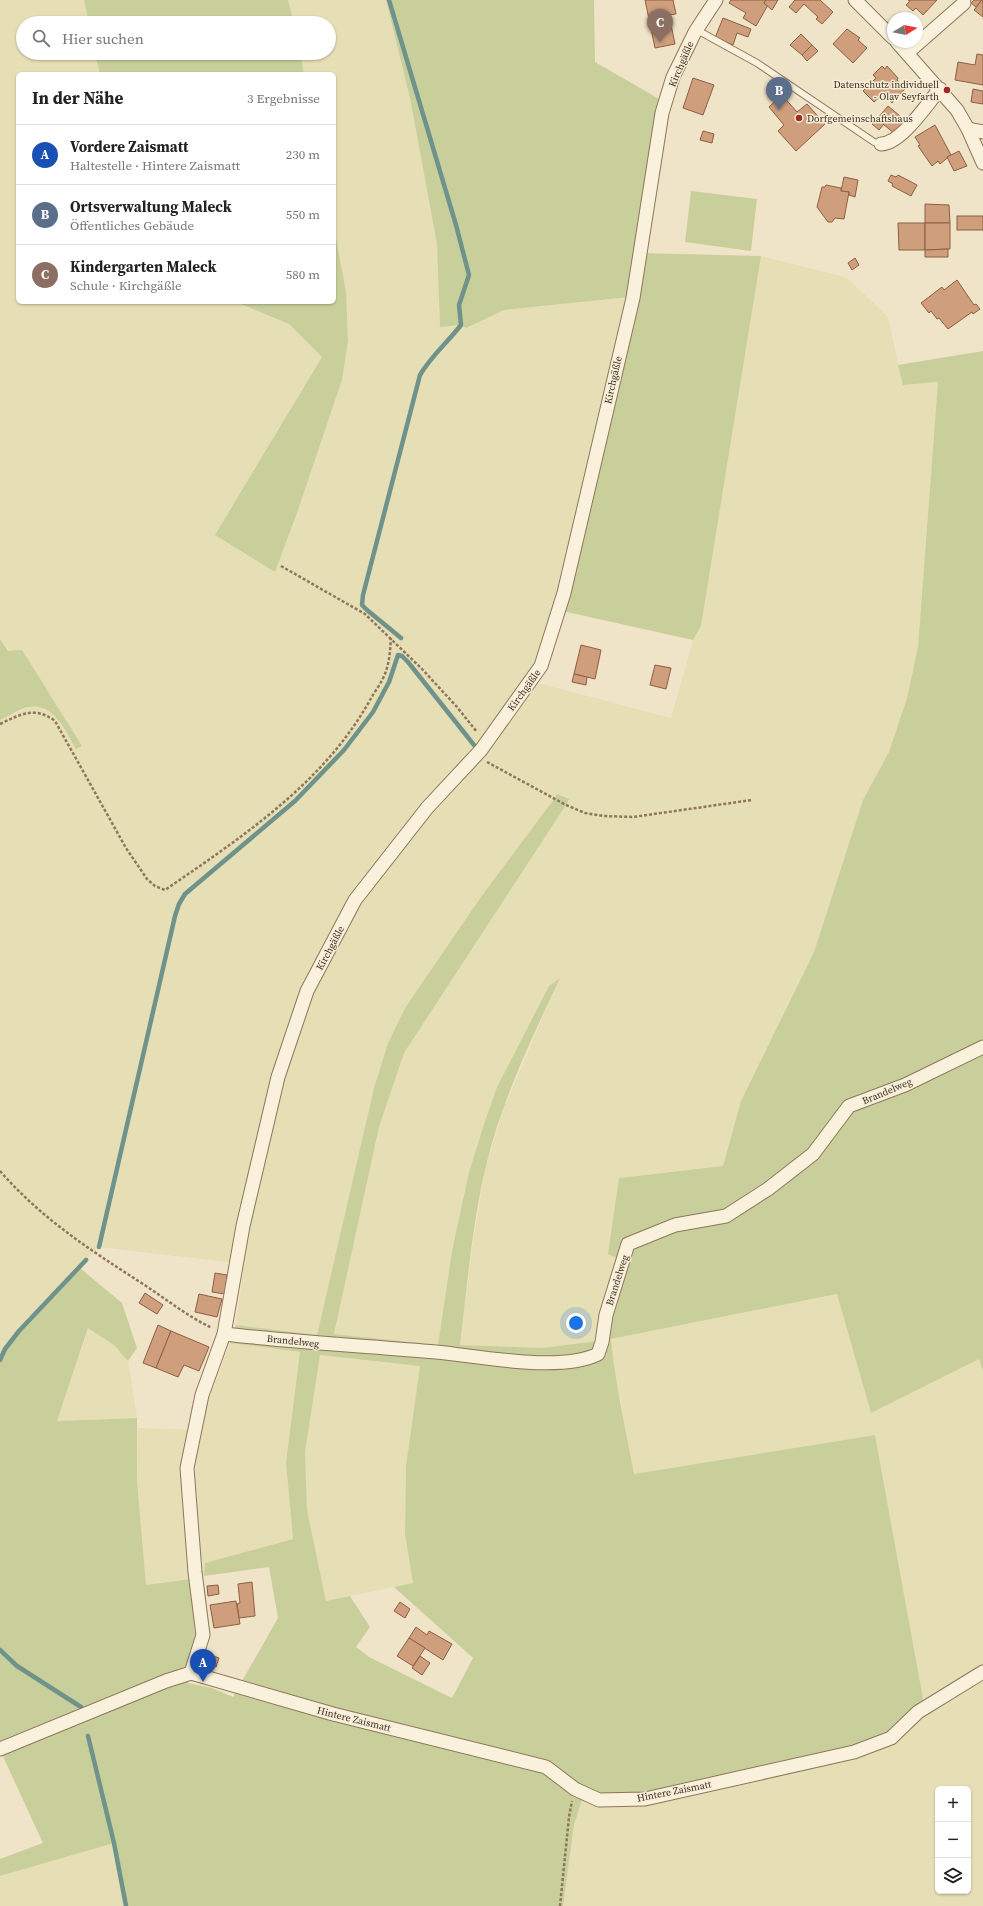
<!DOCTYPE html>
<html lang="de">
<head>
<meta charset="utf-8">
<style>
	:root { --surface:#fff; --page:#f2f2f2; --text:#222; --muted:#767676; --line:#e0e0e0; --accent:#9e2a2b }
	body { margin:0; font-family:"Source Serif 4",serif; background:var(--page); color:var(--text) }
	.controls { position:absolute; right:12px; bottom:12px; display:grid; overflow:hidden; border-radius:6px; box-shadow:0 1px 3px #0004 }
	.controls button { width:36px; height:36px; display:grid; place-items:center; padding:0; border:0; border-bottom:1px solid var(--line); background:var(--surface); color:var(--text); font:20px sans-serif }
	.compass { position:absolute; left:887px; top:12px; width:36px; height:36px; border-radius:50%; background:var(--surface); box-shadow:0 1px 3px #0004; rotate:80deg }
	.you { position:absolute; left:576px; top:1323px; width:14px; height:14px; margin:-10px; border:3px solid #fff; border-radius:50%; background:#1a73e8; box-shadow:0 0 0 6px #1a73e833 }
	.badge { display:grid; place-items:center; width:26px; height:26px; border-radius:50%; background:var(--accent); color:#fff; font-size:13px; font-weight:700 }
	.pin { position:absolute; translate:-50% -33px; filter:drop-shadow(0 1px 2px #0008) }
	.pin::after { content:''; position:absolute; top:21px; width:14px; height:12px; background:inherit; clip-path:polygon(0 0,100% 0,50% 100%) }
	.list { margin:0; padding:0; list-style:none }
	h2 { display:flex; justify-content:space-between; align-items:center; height:52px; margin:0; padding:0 16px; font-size:17px }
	h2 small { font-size:13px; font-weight:400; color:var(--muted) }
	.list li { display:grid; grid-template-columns:26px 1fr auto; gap:12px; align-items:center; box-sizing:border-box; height:60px; padding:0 16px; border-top:1px solid var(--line) }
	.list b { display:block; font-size:15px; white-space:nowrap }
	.list p { margin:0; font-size:13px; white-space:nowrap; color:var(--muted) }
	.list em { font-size:13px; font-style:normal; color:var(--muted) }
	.icon { flex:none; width:22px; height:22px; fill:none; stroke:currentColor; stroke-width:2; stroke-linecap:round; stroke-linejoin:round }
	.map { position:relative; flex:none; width:983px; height:1906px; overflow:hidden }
	.search { position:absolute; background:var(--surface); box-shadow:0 1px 3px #0004; left:16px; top:16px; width:320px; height:44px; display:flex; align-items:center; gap:10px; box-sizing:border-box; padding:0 14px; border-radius:22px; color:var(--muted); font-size:15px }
	.panel { position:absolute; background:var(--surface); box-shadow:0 1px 3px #0004; left:16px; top:72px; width:320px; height:232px; border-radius:6px }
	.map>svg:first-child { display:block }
	.farmland { fill:#e6deb5; fill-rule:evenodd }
	.green { fill:#c9cf9b; fill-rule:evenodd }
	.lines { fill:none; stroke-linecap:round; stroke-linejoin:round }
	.stream { stroke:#6f938a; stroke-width:4.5 }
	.building { fill:#cf9f7d; stroke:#8d5f41 }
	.lane-casing { stroke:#8d765c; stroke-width:8 }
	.street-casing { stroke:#8d765c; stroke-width:15 }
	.path { stroke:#8d765c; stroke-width:2.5; stroke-dasharray:3 2; stroke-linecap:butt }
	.lane { stroke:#faf1dc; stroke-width:6 }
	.street { stroke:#faf1dc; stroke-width:13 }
	.poi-dot { fill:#9e2a2b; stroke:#f7eed8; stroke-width:1.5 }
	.labels { text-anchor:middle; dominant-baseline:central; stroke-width:3; stroke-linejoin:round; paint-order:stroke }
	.street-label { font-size:10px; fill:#3d2e20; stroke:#f7eed8 }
	.poi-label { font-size:10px; fill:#3d2e20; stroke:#f7eed8; text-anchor:end }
</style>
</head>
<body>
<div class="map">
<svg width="983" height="1906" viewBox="0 0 983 1906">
	<rect width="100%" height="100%" fill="#f0e4c8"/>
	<g class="farmland">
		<path d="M0,0H84L89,23H23V53H95L100,74H18V302H226L241,304L289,324L322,357L216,535L275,572L297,513L342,380L348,341L346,292L334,227V74H304L300,53H329V23H294L288,0H386L410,98L437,244L440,327L489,316L504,310L631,297L561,593L531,681L671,718L693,640L701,626L761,256L846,277L888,317L903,385L938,382L918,647L907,698L889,752L863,800L814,952L741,1101L723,1166L619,1178V1259L598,1341L541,1348L460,1345L472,1248L485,1170L503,1110L559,979L549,986L497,1087L485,1121L469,1172L452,1251L438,1346L334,1334L379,1127L404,1053L566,805L557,794L405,1008L388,1043L374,1088L317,1335L236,1325L244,1264L99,1247L19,1331L5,1349L0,1360V720L29,707H40L56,716L76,749L82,746L0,639Z"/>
		<path d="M838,1294L871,1413L979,1358L983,1371V1906H563L574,1825L582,1800L595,1804L924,1705L875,1435L634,1474L619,1393L614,1372L611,1339ZM938,1789H968V1891H938Z"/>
		<path d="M89,1327L115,1345L128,1361L137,1418L57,1421Z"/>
		<path d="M230,1343L300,1352L286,1462L293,1539L205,1563L204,1576L146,1585L137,1481L138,1428L198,1430Z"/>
		<path d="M319,1355L420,1366L406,1466L405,1534L413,1583L326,1601L307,1510L305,1452Z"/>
		<path d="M114,1843L126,1906H0V1876Z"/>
	</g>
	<g class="green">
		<path d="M84,0H288L294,23H89Z"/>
		<path d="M386,0H594L595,62L661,100L639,253L761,256L701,626L693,640L558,610L630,297L504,310L466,328L461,325L440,327L437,244L410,98Z"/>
		<path d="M95,53H300L304,74H100Z"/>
		<path d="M691,191L757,199L751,251L685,242Z"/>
		<path d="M334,227L346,292L348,341L342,380L297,513L275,572L215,535L322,357L289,324L241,304L226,302H334Z"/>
		<path d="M983,351V1371L979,1359L871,1413L837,1294L611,1339C615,1384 626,1429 634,1474L875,1435L926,1715L901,1735L595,1804L582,1800L574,1825L563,1906H126L114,1843L0,1876V1859L43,1843L0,1750V1360C17,1324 52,1296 80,1268L122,1303L137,1348L128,1361L114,1345L88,1328L57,1421L137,1418V1481L146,1585L190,1579L195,1634L188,1683L212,1688L233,1697L278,1618L269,1567L204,1576L205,1563L293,1539L286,1462L300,1352L230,1343L236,1325L317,1335L374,1088L388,1043L405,1008L481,897L554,799L557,794L569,799L566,805L404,1053L379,1127L334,1334L438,1345L452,1251L469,1172L485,1121L497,1087L549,986L560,978C531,1040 500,1104 485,1170C472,1227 467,1287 460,1345L541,1348L598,1341L619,1259L608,1254L619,1178L723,1166L741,1101L814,952L863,800L889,752L907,698L918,647L938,382L903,385L898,365ZM320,1355L420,1366L406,1466L405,1534L413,1583L394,1587L473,1658L452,1698L369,1657L356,1647L370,1627L350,1596L326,1601L307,1510L305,1452Z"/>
		<path d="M0,639L8,651L22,650L82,746L76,749C66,732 54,702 28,707C19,709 9,716 0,720Z"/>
	</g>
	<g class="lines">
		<g class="stream">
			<path d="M389,0L456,225L469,275L459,305L461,325C447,343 431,356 420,375L363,595L362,605L367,610L401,638"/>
			<path d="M99,1247L175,916L179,904L185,894L295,801L344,750L373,712L389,682L398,655L402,656L408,662L474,745"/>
			<path d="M0,1360L5,1349L19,1331L86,1260"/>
			<path d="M0,1650L17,1666L81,1707"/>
			<path d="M88,1736L114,1843L126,1906"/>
		</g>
	</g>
	<g class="building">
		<path d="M645,0H673L676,14L669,15L675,44L655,48Z"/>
		<path d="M731,0H766L764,3L768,5L756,26L743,18L746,13L729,3Z"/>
		<path d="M766,0H778L772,10L764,3Z"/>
		<path d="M795,0H820L833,12L822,24L816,19L818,17L804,4L796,13L789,7Z"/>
		<path d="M908,0H937L923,15L916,8L913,11L906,5L910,1Z"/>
		<path d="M974,0H982L976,7L971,3Z"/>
		<path d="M982,0H983V17L974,10Z"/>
		<path d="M723,18L751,29L748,37L737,33L733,45L715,38Z"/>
		<path d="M847,29L860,38L858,40L867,48L853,63L833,44Z"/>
		<path d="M801,34L812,45L802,55L790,45Z"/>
		<path d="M812,45L818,51L807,61L802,55Z"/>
		<path d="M977,54L983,55V85L955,80L958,62L975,65Z"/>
		<path d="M882,66L885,69L887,66L898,78L897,80L905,89L892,103L883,94L874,102L863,91L876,78L873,75Z"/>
		<path d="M693,78L714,85L703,115L683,108Z"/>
		<path d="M973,89L983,91V104L971,102Z"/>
		<path d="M782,95L797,112L807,104L825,124L796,151L778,131L784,125L769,107Z"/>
		<path d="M888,106L906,121L895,134L877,119Z"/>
		<path d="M877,119L884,124L879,130L872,124Z"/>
		<path d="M935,125L951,155L940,164L938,161L932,166L918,146L920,145L915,137Z"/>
		<path d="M703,131L714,134L712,143L700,140Z"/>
		<path d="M959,151L967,166L954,171L947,157Z"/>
		<path d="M891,175L896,177L898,175L917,185L911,196L892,186L893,184L888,181Z"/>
		<path d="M844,177L858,180L855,197L849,195V192L841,191Z"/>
		<path d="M826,185L841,188V191L849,192L844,219L835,218L832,222H828L817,207L822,187H825Z"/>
		<path d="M925,204L949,205L950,223H925Z"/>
		<rect x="957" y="216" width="26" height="14"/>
		<path d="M898,223H925V250H899Z"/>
		<path d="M925,223H950V249L925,250Z"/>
		<path d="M948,249V257H925V250Z"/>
		<path d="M855,258L859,265L852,270L848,263Z"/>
		<path d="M957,280L974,305L976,304L980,309L973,314L972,312L948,329L939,318L937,319L931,311L929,313L921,303L942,287L944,290Z"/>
		<path d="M581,645L601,650L595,679L574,674Z"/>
		<path d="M655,665L671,668L666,689L650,685Z"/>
		<path d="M574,674L587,677L586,685L572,682Z"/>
		<path d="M215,1273L227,1275L225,1294L212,1292Z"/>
		<path d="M145,1293L163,1305L157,1314L139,1303Z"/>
		<path d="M199,1294L222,1299L217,1317L195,1312Z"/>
		<path d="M158,1325L171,1331L156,1368L143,1363Z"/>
		<path d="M171,1331L209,1347L199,1371L184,1365L178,1377L156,1368Z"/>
		<path d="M252,1582L255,1616L239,1618L237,1604L240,1603L238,1584Z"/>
		<path d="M218,1585L219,1594L208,1596L207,1586Z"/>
		<path d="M236,1601L240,1624L214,1628L210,1605Z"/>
		<path d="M400,1602L410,1609L405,1618L394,1611Z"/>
		<path d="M416,1627L427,1635L429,1631L452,1644L443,1660L409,1638Z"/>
		<path d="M409,1638L425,1648L413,1666L397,1656Z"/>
		<path d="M208,1654L219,1658L216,1667L205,1663Z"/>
		<path d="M420,1656L430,1663L422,1675L412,1668Z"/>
	</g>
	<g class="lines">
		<g class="lane-casing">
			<path id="lane" d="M697,30L757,63L874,142L881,144"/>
		</g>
		<g class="street-casing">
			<g id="street">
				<path d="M855,0L893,38"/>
				<path d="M897,42L957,110L968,129L983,163"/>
				<path d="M907,53L964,3"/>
				<path d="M968,129L983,132"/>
				<path d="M881,144C902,143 926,105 940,89"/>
				<path d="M224,1334C295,1342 365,1346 436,1352C478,1356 560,1373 598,1354L602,1342L606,1315L628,1244L675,1225L726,1216L768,1189L813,1154L849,1106L905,1085L983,1047"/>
				<path d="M191,1673L203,1635L195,1572L187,1468L202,1395L224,1334L243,1226L278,1077L307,991L355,900L427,808L481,750L541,666L564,593L633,298L662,113L673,77L695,32L716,0"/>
				<path d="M191,1673L333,1714L546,1767L575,1789L599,1800L645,1799L854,1752L891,1738L918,1712L983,1672"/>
				<path d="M0,1749L166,1681L191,1673"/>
			</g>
		</g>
		<g class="path">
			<path d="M281,566L365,614L422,669L457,707L477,732"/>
			<path d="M0,724C21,714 35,706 55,721L126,848L147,879L155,886L165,890C242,837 324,783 370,700C375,691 383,681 386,671C390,660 390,649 391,638"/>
			<path d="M487,762L566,805L585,813L604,816L633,817L752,800"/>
			<path d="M0,1171C43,1220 89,1249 143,1284C166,1299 187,1316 212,1328"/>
			<path d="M560,1906L569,1817L572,1801"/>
		</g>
		<use href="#lane" class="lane"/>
		<use href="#street" class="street"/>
	</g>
	<g class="poi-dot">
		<circle cx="947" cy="90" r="4"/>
		<circle cx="799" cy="118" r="4"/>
	</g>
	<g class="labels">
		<g class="street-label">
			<text transform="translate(681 64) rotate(-67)">Kirchgäßle</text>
			<text transform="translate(613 380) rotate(-77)">Kirchgäßle</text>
			<text transform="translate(524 690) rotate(-54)">Kirchgäßle</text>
			<text transform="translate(330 948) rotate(-62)">Kirchgäßle</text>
			<text transform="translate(887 1091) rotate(-23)">Brandelweg</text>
			<text transform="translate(617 1280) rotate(-72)">Brandelweg</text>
			<text transform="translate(293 1341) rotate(6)">Brandelweg</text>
			<text transform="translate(354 1719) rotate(14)">Hintere Zaismatt</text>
			<text transform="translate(674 1791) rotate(-11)">Hintere Zaismatt</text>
		</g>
		<g class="poi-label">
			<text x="939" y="84">Datenschutz individuell<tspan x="939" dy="12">- Olav Seyfarth</tspan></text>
			<text x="807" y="118" text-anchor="start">Dorfgemeinschaftshaus</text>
		</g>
	</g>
</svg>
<div class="controls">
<button>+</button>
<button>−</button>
<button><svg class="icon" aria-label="layers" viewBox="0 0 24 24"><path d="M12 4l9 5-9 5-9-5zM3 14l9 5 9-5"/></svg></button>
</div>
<svg class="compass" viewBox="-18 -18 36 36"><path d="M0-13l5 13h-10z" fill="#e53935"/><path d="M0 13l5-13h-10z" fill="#767676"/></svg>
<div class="you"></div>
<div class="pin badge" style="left:203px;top:1682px;background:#1a4fb4">A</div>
<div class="pin badge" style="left:779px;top:110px;background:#5c6f8a">B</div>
<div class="pin badge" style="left:660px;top:42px;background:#8d6e63">C</div>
<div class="search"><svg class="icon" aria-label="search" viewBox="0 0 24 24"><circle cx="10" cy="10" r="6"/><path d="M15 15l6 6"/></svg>Hier suchen</div>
<section class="panel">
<h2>In der Nähe<small>3 Ergebnisse</small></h2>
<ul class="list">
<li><span class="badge" style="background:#1a4fb4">A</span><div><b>Vordere Zaismatt</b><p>Haltestelle · Hintere Zaismatt</p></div><em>230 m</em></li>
<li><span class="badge" style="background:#5c6f8a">B</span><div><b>Ortsverwaltung Maleck</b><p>Öffentliches Gebäude</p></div><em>550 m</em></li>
<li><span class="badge" style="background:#8d6e63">C</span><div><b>Kindergarten Maleck</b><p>Schule · Kirchgäßle</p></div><em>580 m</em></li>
</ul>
</section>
</div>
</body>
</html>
